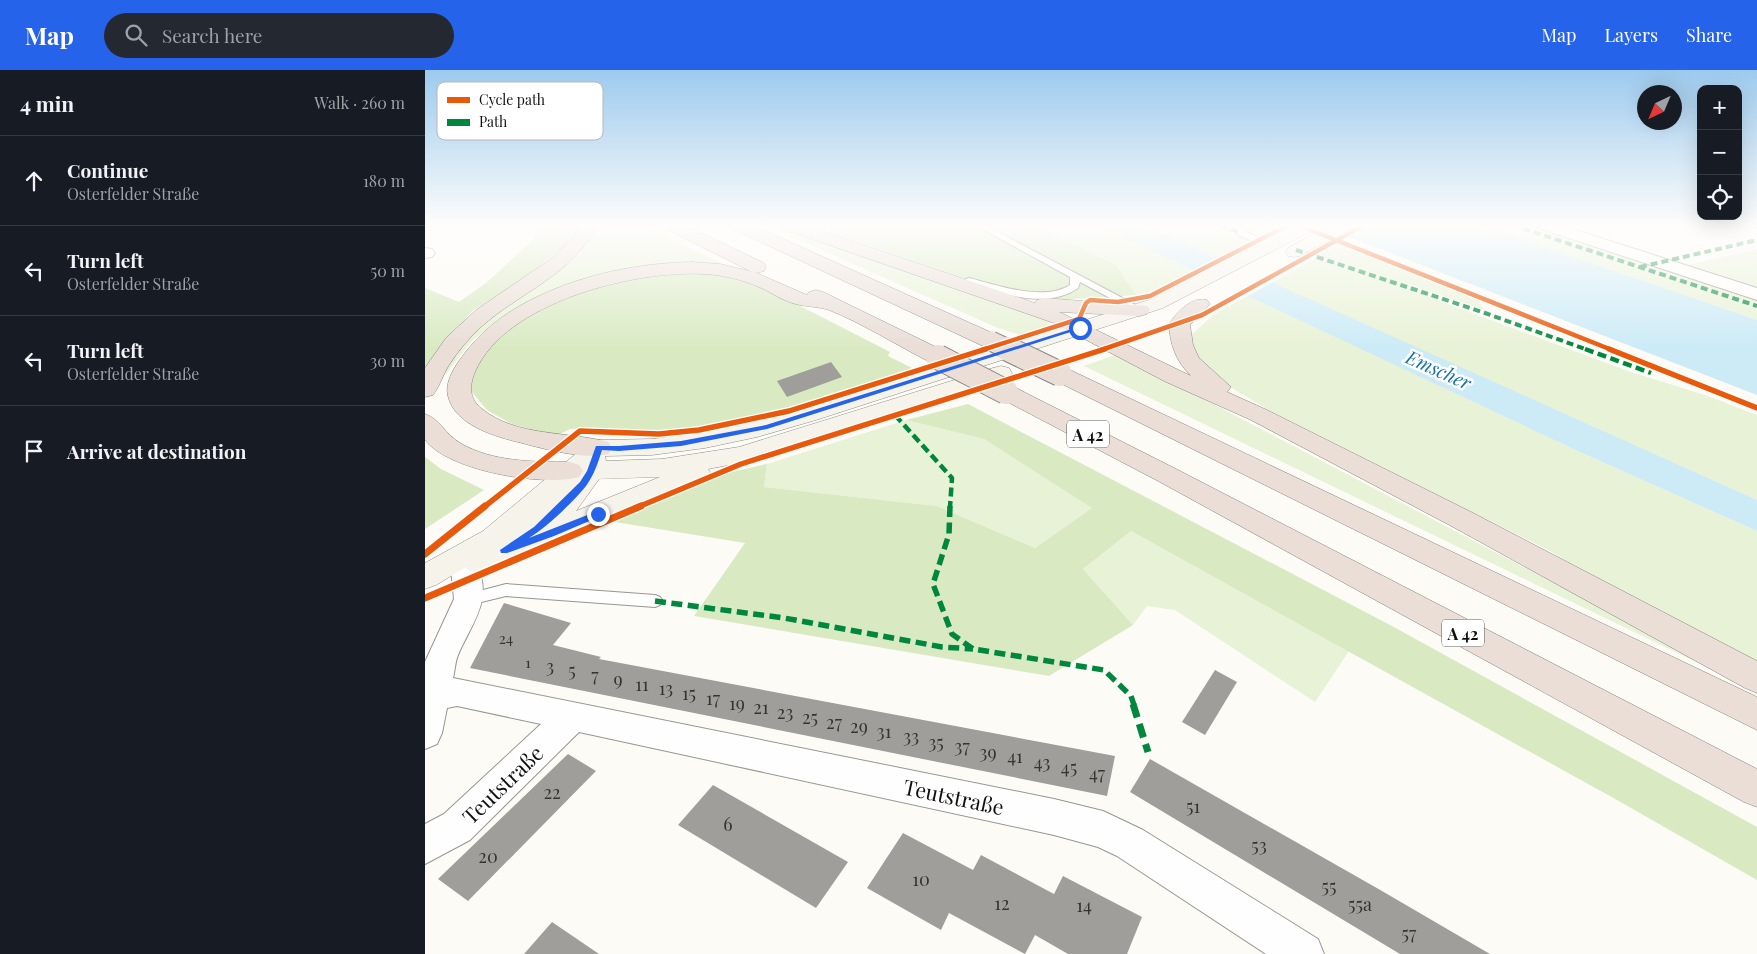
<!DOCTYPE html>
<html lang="en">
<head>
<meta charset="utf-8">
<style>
	:root { --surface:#171b24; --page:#242831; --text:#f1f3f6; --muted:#9ea1a6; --line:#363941; --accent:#2563eb }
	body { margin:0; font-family:"Playfair Display",serif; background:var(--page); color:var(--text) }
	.controls { position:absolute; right:15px; top:15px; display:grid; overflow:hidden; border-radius:10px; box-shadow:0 5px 20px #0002 }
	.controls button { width:45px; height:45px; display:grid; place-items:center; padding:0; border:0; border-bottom:1px solid var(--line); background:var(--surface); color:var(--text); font:25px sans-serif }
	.compass { position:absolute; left:1212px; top:15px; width:45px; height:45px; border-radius:50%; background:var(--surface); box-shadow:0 5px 20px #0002; rotate:224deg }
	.stop { position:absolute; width:15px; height:15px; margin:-11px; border:4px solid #2563eb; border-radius:50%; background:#fff }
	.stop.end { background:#2563eb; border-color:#fff; box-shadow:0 1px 5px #0008 }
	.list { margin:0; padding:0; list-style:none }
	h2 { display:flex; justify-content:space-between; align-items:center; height:65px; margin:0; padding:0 20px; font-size:21px }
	h2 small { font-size:16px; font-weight:400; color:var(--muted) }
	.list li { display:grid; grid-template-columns:32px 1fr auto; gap:15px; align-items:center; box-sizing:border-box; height:90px; padding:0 20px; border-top:1px solid var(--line) }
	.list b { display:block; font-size:19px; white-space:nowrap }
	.list p { margin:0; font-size:16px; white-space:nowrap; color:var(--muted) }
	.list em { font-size:16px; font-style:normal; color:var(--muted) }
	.icon { flex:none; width:28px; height:28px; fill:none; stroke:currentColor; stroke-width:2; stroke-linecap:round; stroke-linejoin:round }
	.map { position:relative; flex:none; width:1332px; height:884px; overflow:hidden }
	header { display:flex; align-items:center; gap:30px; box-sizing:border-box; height:70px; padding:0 25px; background:var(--accent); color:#fff }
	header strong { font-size:24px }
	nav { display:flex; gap:28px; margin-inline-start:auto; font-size:18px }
	.search { width:350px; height:45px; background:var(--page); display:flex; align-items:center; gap:12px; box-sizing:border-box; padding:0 18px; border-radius:28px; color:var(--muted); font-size:19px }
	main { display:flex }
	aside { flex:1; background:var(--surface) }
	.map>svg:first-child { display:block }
	.green { fill:#e8f2d6 }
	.forest { fill:#d9eac3 }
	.water { fill:#ccebf7 }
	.pier { fill:#fcfbf6 }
	.building { fill:#a09e9b }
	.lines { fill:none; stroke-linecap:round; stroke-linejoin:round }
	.lane-casing { stroke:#969694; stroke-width:2 }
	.street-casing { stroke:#969694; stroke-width:2 }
	.secondary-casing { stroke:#8d8c8a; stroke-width:1 }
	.highway-casing { stroke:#848381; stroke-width:1 }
	.lane { fill:#fffefe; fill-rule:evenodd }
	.street { fill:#fffefe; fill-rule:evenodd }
	.secondary { fill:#f6f3eb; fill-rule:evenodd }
	.highway { fill:#eaded7; fill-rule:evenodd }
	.highway-bridge-far1-casing { stroke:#848381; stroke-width:21; stroke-linecap:butt }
	.highway-bridge-casing { stroke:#848381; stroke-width:26; stroke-linecap:butt }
	.highway-bridge-far1 { stroke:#eaded7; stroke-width:19 }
	.highway-bridge { stroke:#eaded7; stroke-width:24 }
	.quiet-far3 { stroke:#00873e; stroke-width:4; stroke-dasharray:7 4; stroke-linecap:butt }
	.quiet-far2 { stroke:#00873e; stroke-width:4.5; stroke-dasharray:9 4.5; stroke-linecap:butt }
	.quiet-far1 { stroke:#00873e; stroke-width:5.5; stroke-dasharray:11 5.5; stroke-linecap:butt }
	.quiet { stroke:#00873e; stroke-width:7; stroke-dasharray:14 7; stroke-linecap:butt }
	.cycleway-far2-casing { stroke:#fff; stroke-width:7 }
	.cycleway-far1-casing { stroke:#fff; stroke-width:8 }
	.cycleway-casing { stroke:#fff; stroke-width:10 }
	.cycleway-far2 { stroke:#e8590c; stroke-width:4.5 }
	.cycleway-far1 { stroke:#e8590c; stroke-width:5.5 }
	.cycleway { stroke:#e8590c; stroke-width:7 }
	.route { fill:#2563eb }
	.labels { text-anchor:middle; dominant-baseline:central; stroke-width:5; stroke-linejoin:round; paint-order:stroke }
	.number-label { font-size:15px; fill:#343433 }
	.shield { fill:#fff; stroke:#585858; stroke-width:1 }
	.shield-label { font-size:16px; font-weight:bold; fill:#101010 }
	.near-number-label { font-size:18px; fill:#343433 }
	.water-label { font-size:19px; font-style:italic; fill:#1572a6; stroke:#fff }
	.near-street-label { font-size:21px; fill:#101010; stroke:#fff }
	.key { fill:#fff; stroke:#b7b7b7; stroke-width:1 }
	.key-label { font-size:14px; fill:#101010 }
</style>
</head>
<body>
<header>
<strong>Map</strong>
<div class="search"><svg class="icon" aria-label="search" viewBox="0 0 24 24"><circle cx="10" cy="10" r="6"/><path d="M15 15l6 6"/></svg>Search here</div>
<nav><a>Map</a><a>Layers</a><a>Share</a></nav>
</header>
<main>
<aside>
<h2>4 min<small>Walk · 260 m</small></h2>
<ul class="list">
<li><svg class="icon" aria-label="ahead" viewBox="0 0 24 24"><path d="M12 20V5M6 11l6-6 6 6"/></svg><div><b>Continue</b><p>Osterfelder Straße</p></div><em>180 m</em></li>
<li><svg class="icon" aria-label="left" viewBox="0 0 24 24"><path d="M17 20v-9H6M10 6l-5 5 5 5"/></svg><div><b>Turn left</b><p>Osterfelder Straße</p></div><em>50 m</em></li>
<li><svg class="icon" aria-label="left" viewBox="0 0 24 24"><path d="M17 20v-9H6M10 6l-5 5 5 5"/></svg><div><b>Turn left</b><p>Osterfelder Straße</p></div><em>30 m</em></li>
<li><svg class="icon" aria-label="arrive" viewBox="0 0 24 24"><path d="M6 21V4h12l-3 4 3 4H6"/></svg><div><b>Arrive at destination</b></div></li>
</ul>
</aside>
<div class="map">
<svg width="1332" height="884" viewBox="0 0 1332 884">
	<rect width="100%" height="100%" fill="#fcfbf6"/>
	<g class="green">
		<path d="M169,155H217L300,195L114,227L77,247L46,272L21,304L16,303L37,273L72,242L155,184Z"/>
		<path d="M340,155H348L420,178L629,252L623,254L624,256L595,265L573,258Z"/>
		<path d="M609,155H672L770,200L727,221L711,225L691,195Z"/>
		<path d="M719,155H856L793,188Z"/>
		<path d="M1055,155H1096L1332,229V250Z"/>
		<path d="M915,174L1054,231L1060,240L980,213L1020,233L1206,302L1283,326L1332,345V430L846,213Z"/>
		<path d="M1332,179V220L1259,196Z"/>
		<path d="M824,225L1155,382L1332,461V597L1211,535L1125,481L844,340L795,311L769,287L764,267L788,245Z"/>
		<path d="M693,284L1272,588L1271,592L659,296Z"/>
		<path d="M481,350L559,369L668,438L610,478L512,436L339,417L342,394Z"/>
		<path d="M706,461L924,581L890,632L750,540L722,536L708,555L658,499Z"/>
	</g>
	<g class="forest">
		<path d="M115,155H154L141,176L98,209L47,241L6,290L0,300V218L34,232L61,213L109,169Z"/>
		<path d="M385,155H609L691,195L711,225L616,231L551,212Z"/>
		<path d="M268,202L297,204L320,211L346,221L465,282L463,286L487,298C414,322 340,350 263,358C224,363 184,357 145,359L131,366L87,354L62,340L46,321C47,315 47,308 49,302C66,252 152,220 199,209C221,204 245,204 268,202Z"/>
		<path d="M543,334L967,556L1332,757V810L1192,730L706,461L658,499L708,555L624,606L269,546L320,473L190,452L297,404L342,394L339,417L512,436L610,478L667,438L559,369L481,350Z"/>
		<path d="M0,387L16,399L59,420L0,459Z"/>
	</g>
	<g class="water">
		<path d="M672,155H719L1332,430V461L1155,382Z"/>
		<path d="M893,155H1055L1332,250V325Z"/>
	</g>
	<path class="pier" d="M795,187L849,211L821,227L767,201Z"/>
	<g class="building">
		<path d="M406,292L417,307L362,327L352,311Z"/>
		<path d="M79,533L146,553L128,575L176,587L174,589L690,686L682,726L45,598Z"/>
		<path d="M790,600L812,612L780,665L757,652Z"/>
		<path d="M143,684L171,701L43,831L13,809Z"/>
		<path d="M725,689L957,821L1065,884H975L705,722Z"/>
		<path d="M288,715L423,792L391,838L253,755Z"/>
		<path d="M478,763L548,800L556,785L629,824L638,806L717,847L702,884H643L610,865L600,884L524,843L516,860L442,818Z"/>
		<path d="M127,852L174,884H99Z"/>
	</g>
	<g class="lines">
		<g class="lane-casing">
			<g id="lane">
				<path d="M550,155H560L720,240L715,243L711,242L655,212L653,218C623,240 573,223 541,213V209L544,208C572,215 618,232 645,215V207Z"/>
				<path d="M808,155H816L820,161L849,175L845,178L842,177L813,165Z"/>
				<path d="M81,514L230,525L235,527L238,531L235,535L230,537L81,526L44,535L39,533L36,529L39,525Z"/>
			</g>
		</g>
		<g class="street-casing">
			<g id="street">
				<path d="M1111,155H1135L1332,218V230L1113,158Z"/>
				<path d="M0,178L7,179L10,183L7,187L0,188Z"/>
				<path d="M40,488L50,491C70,529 47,552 33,585C30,592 30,601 28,608L629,729L678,741L718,760L893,869L899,884H841L692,786L673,777L629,765L154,662L45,770L0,794V754L19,744L116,654L32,636L22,638L17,663L12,674L0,679V592L29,529L26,499L30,491Z"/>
			</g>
		</g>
		<g class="secondary-casing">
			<g id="secondary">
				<path d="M871,155H893L890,159L738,238L391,350L332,367L280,378L227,385L180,386L181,391L237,389L314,377L568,298L576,296L584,298L587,303L584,308L370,378L314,393L283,399L285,402L281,408L63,500L53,503L43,500L41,497L11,515L0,519V493L58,461L165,372L174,370L227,369L280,362L375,340L724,230ZM235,407L151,441L174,409Z"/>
				<path d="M906,155H927L924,159L875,186L869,187L863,186L860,182L863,178Z"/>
			</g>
		</g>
		<g class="highway-casing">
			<g id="highway">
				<path d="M155,155H172C148,205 95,222 56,257C44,268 33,281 24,295C18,304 15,316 8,325L0,327V298L21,268L51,240L129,187L148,167Z"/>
				<path d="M238,155H260L339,193L341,197L339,201L332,203L325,201L241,159Z"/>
				<path d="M305,155H327L574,266L577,271L574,276L566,277L558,276L308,159Z"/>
				<path d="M355,155H380L610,233L612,230L619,228L722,236L725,240L722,244L715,246L634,242L766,306C751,291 745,275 744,254C752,242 767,226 782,230L785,234L765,255L768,275L774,288L806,317L802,322L842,340L1050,444L1332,591V623L1320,618L1030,458L826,350L739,311L629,253L358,159Z"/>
				<path d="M267,192L295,194L329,202L382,225L384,222L391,220L398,222L521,282L524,287L521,292L513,294L505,292C473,276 437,253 404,240C392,236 377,237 364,232C353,228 344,221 334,217C316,209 297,205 279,204C210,200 80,232 50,302C44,316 44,329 57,339C92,367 142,361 183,372L187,378L183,384C161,390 119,379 97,373C72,367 30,356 23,326C20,314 27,301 34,291C54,262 80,242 112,227C159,204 215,193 267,192Z"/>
				<path d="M635,297L643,299L1332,627V660L627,309L624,304L627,299Z"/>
				<path d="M581,315L589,317L753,400L1332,699V737L1319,732L735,412L573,327L569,322L573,317Z"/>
				<path d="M0,344C14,348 21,365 35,373C67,392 109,392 145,392L154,395L158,401L154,407C119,417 23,401 0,370Z"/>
			</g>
		</g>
		<use href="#lane" class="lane"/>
		<use href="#street" class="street"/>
		<use href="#secondary" class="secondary"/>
		<use href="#highway" class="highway"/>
		<g class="highway-bridge-far1-casing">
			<path id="highway-bridge-far1" d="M566,271L585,280"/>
		</g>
		<g class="highway-bridge-casing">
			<g id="highway-bridge">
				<path d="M583,279L635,304"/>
				<path d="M513,287L581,322"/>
			</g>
		</g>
		<use href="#highway-bridge-far1" class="highway-bridge-far1"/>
		<use href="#highway-bridge" class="highway-bridge"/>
		<g class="quiet-far3">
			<path d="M796,155L816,163"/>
			<path d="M1088,155L1332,236"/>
			<path d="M871,180L1060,243L1163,280"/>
			<path d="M1215,197L1332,170"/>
		</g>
		<g class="quiet-far2">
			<path d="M1160,279L1226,303"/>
			<path d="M470,345L527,408L525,437"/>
		</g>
		<g class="quiet-far1">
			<path d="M525,436L524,464L508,514L527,564L548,579L679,600L706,626L709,635"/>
			<path d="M230,531L359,548L517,577L548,579"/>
		</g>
		<path class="quiet" d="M708,634L723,682"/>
		<g class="cycleway-far2-casing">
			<g id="cycleway-far2">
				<path d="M873,155L1187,280"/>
				<path d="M557,280L654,249L661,233L665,230L693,232L725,226L863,155"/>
				<path d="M676,280L777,245L939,155"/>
			</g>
		</g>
		<g class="cycleway-far1-casing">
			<g id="cycleway-far1">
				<path d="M1184,279L1332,338"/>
				<path d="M59,437L155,361L234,364L274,360L364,341L561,279"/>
				<path d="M213,437L316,394L680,279"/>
			</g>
		</g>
		<g class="cycleway-casing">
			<g id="cycleway">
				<path d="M0,484L60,436"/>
				<path d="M0,528L216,436"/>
			</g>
		</g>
		<use href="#cycleway-far2" class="cycleway-far2"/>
		<use href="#cycleway-far1" class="cycleway-far1"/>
		<use href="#cycleway" class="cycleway"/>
	</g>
	<linearGradient id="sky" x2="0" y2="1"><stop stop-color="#9dcaee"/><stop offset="0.56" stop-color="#fefdfb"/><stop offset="1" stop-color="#fefdfb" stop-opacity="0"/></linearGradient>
	<rect width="1332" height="278" fill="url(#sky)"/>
	<path class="route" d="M653,257L658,258L342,359L256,376L194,381L177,380C173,393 169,405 161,416C148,432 122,457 104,468L170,442H176V446L129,466L82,483H76L75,480L109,457L155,412L162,401L171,376H194L256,371L341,355Z"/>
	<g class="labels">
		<g class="number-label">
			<text x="81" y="568">24</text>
			<text x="103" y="592">1</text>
		</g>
		<g class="shield">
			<rect x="642" y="350.5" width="42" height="27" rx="4"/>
			<rect x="1017" y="549.5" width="42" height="27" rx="4"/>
		</g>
		<g class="shield-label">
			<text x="663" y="364">A 42</text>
			<text x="1038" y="563">A 42</text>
		</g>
		<g class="near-number-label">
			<text x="125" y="596">3</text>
			<text x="147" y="600">5</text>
			<text x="170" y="605">7</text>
			<text x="193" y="609">9</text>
			<text x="217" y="614">11</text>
			<text x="241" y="618">13</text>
			<text x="264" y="623">15</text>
			<text x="288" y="628">17</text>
			<text x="312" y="633">19</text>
			<text x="336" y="637">21</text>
			<text x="360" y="642">23</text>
			<text x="385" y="647">25</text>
			<text x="409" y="652">27</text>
			<text x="434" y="656">29</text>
			<text x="459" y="661">31</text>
			<text x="486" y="666">33</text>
			<text x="511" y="672">35</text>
			<text x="537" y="676">37</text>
			<text x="563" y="682">39</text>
			<text x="590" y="686">41</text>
			<text x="617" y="692">43</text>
			<text x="644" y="697">45</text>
			<text x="672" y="703">47</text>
			<text x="127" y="722">22</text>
			<text x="768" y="736">51</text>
			<text x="303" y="754">6</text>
			<text x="834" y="775">53</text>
			<text x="63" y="786">20</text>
			<text x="496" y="809">10</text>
			<text x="904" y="816">55</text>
			<text x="577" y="833">12</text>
			<text x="935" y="834">55a</text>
			<text x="659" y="835">14</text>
			<text x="984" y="863">57</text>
		</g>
		<g class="water-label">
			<text transform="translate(1014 299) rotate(24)">Emscher</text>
		</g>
		<g class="near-street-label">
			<text transform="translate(77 714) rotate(-44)">Teutstraße</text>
			<text transform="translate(529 726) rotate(12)">Teutstraße</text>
		</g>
	</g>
	<rect x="12" y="12" width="166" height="58" rx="8" class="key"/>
	<rect x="22" y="27" width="23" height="6" fill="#e8590c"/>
	<rect x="22" y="49" width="23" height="7" fill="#00873e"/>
	<g class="key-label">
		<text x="54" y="35">Cycle path</text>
		<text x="54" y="57">Path</text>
	</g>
</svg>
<div class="controls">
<button>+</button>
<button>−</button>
<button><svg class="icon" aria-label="locate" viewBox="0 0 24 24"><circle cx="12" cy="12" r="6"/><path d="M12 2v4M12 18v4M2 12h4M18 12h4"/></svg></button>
</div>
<svg class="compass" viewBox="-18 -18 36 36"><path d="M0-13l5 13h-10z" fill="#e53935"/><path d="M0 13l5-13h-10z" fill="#9ea1a6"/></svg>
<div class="stop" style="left:655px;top:258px"></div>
<div class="stop end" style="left:173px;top:444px"></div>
</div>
</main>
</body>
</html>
